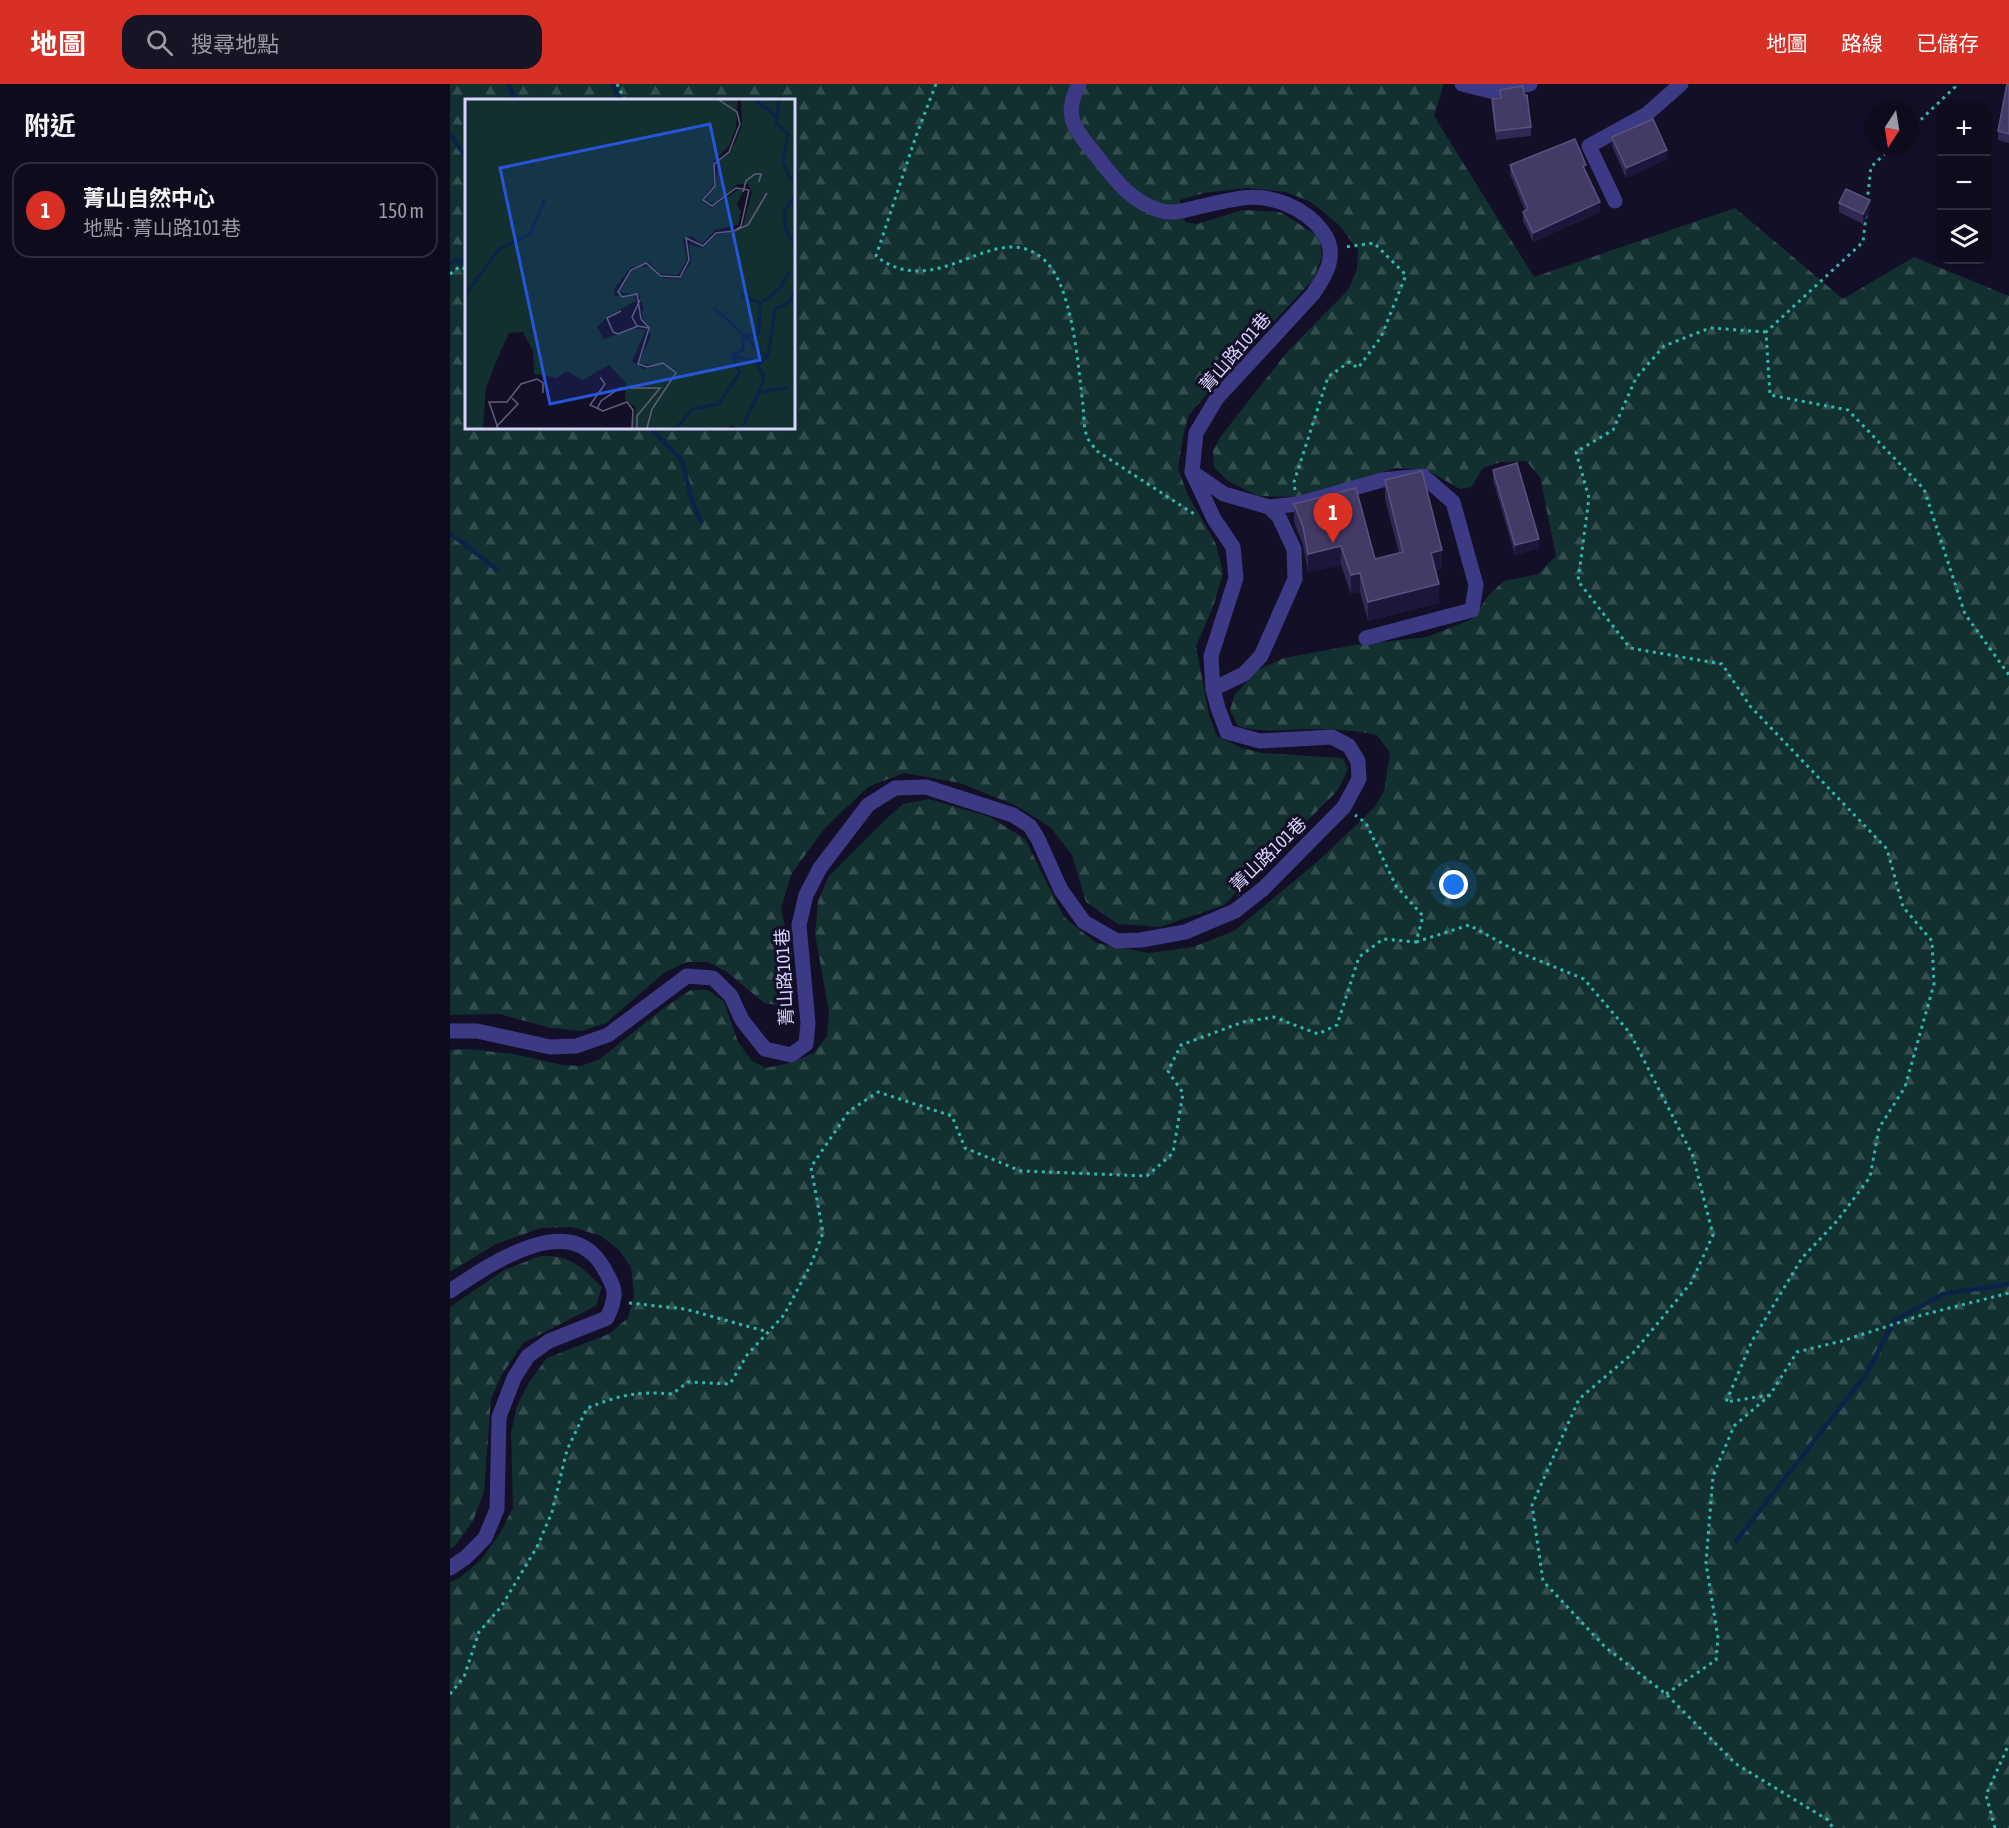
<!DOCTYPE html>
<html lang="zh-TW">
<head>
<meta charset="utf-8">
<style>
	:root { --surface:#0e0b1c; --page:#171425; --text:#f1f3f6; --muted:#9b9ba3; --line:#2e2b3b; --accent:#d93025 }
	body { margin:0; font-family:"Asap Condensed","Noto Sans TC",sans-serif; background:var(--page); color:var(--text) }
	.controls { position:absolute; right:18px; top:18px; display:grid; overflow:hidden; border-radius:12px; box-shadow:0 3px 9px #0003 }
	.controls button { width:54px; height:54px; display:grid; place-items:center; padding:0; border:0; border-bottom:2px solid var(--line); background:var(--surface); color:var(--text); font:30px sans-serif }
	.compass { position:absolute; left:1415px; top:18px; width:54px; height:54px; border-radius:50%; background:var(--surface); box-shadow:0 3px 9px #0003; rotate:192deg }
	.you { position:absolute; left:1004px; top:801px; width:21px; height:21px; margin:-15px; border:4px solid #fff; border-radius:50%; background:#1a73e8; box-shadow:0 0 0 9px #1a73e833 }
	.badge { display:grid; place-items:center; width:39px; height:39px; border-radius:50%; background:var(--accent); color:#fff; font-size:20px; font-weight:700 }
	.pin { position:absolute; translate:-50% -50px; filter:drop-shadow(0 2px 3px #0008) }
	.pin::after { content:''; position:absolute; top:32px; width:21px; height:18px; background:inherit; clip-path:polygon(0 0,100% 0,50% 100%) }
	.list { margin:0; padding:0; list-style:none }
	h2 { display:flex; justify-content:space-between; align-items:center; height:78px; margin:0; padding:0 24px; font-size:26px }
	h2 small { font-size:20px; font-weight:400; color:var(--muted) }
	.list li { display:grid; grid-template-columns:39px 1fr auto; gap:18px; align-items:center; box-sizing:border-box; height:96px; margin:0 12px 12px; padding:0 12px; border:2px solid var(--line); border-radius:18px }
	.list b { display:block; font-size:22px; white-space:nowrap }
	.list p { margin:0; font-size:20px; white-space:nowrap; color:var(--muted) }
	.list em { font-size:20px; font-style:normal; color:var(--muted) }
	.icon { flex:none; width:33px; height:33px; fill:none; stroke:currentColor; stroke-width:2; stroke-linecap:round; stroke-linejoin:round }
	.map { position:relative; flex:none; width:1559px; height:1744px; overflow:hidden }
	header { display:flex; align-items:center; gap:36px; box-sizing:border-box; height:84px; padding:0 30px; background:var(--accent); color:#fff }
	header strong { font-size:28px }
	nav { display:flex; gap:33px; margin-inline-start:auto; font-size:21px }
	.search { width:420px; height:54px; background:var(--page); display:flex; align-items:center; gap:15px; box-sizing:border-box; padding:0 21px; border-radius:18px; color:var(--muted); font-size:22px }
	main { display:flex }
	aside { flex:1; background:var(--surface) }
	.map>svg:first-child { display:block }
	.forest { fill:url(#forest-firs); fill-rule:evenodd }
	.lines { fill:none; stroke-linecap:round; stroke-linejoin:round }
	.stream { stroke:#0c2248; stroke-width:4.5 }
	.path { stroke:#2fb8b0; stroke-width:3; stroke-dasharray:3 4.5; stroke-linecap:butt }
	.minor { stroke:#3d3a85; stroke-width:15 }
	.wall { fill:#312854 }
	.shaded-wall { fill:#1d163a }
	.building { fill:#433a66; stroke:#5a527e; stroke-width:1.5 }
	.labels { text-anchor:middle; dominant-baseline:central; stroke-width:6; stroke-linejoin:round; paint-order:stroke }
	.street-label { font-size:18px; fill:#d9d4ff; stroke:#130f26 }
	.inset-river { fill:none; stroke:#0c2248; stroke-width:3 }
	.inset-road { fill:none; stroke:#625e7d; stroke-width:1.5 }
	.view { fill:#2655da; fill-opacity:0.15; stroke:#2655da; stroke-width:3 }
	.inset-edge { fill:none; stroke:#d9d4ff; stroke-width:3 }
</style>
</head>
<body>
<header>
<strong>地圖</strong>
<div class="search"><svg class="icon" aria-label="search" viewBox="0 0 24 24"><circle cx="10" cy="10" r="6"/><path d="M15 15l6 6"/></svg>搜尋地點</div>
<nav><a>地圖</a><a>路線</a><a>已儲存</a></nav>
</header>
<main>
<aside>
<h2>附近<small></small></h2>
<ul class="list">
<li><span class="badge">1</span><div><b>菁山自然中心</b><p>地點 · 菁山路101巷</p></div><em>150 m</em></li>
</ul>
</aside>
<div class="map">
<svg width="1559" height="1744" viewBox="0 0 1559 1744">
	<defs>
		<pattern id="forest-firs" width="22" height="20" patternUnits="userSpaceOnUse" patternTransform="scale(1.5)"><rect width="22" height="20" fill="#12302f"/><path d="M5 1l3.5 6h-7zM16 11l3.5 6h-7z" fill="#344d4e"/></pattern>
	</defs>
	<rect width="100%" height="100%" fill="#130f26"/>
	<g class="forest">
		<path d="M0,0H994L984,32L1084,193L1285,124L1393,215L1464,173L1559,212V1744H0V1498L8,1495L31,1476L50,1449L63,1424L61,1349L67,1322L79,1298L97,1274L159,1250L178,1234L184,1212L181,1184L170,1167L151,1152L122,1143L91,1144L46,1160L0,1188V966L19,965L63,970L113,981L131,982L150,975L215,923L241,906H258L274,918L288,958L302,977L316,984L340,979L364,969L377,952L379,928L365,850L368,817L379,792L433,738L453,720L479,715L540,733L575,755L614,833L646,859L699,869L743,863L784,847L867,778L924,724L934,707L940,669L927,651C904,646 882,645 858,645C831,646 814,649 788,642L780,626L785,610L808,586L834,574L905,561L977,553L1022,535L1039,511L1054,497L1088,490L1106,472L1090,393L1076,377L1051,378L1033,384L1021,403L1010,405L977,386L946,384L853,413L808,412L778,397L764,383L763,366L771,352L838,267L898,206L907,185L908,166L889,141L861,118L836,108L797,104L754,109L730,116L735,138L747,140L792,126L830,128L870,153L872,173L863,196L767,298L738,332L732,358L728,385L738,411L766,460L773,489L763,523L746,562L759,631L767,652L792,664L812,669L893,674L898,685L888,706L774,821L710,843L668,840L636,818L622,771L601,744L569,723L510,699L454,689L418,703L375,744L342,789L331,824L337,853L340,916L330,922L314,919L277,888L258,878H237L215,888L156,939L131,947L101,944L49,930L0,931ZM16,16H344V344H16Z"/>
		<path d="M90,1172C122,1171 130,1182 152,1203L146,1222L73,1259L51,1292L41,1315L34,1408L23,1437L5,1462L0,1465V1223L54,1186Z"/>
	</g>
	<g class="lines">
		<g class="stream">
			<path d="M58,0L65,16"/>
			<path d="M162,0L170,16"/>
			<path d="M0,50L16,73"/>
			<path d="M0,180L4,177H16"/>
			<path d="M201,344L232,377L242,417L251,438"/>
			<path d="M0,449L46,485"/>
			<path d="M1286,1457L1417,1289L1444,1237L1493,1210L1559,1200"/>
		</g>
		<g class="path">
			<path d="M167,0L175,16"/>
			<path d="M486,0L466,52L426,172C487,220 544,134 592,174C623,198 628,283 633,321C634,330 633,343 637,352C638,357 644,363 647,367L744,430"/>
			<path d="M1460,46L1505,3V0"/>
			<path d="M1417,118L1421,83L1442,63"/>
			<path d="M1416,131L1413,158L1316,248L1320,311L1398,326L1474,405L1515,530L1559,591"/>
			<path d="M0,190L9,183L16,185"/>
			<path d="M1316,248L1260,244L1214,262L1186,294L1163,346L1126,368L1139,414L1128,497L1180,564L1272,580L1300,622L1437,765L1453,823L1482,857L1484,900L1455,1003L1429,1044L1420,1093L1387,1137L1352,1174L1302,1257L1276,1318L1320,1311"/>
			<path d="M845,406L844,398L878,293L899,278L908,284L931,253L956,191L924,159L895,163"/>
			<path d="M966,858L1019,841L1068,868L1134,895L1180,949L1243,1072L1263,1151L1241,1199L1183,1269L1129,1315L1082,1421L1093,1497L1155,1563L1216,1610L1286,1680L1378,1736L1383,1744"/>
			<path d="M179,1219L235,1225L318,1248"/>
			<path d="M0,1610L14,1593L29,1548L51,1523L87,1463L102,1428L117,1366L137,1324C171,1311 186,1307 222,1310L238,1298L280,1300L297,1271L334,1231L361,1180L373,1149L361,1083L399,1027L428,1008L502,1032L515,1064L571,1087L697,1092L723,1069L733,1009L718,987L731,961L793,938L824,933L868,950L887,941L909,873L933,855L966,858L973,832L946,802L916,739L905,731"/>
			<path d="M1216,1610L1266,1576L1268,1554L1256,1479L1263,1392L1284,1342L1320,1311L1347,1268L1392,1257L1472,1231L1559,1209"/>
			<path d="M1545,1744L1536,1711L1559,1660"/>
		</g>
		<g class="minor">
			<path d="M1012,0L1040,7L1080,0"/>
			<path d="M1165,117L1139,62L1197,30L1231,0"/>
			<path d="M742,388L774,410L819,423L848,420L932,396L973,392L1003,418L1026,501L1022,526L916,554"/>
			<path d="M763,605L794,590L811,572L845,495L844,465L829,433L819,423"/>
			<path d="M0,947H27L100,963L126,962L158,951L237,892L263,894L281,912L292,936L315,965L341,971L356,960L358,939L349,841L356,811L370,784L418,721L445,704L476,703L563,731L580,742L588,755L611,806L634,838L667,857L691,856L735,848L785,827L814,804L894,723L909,695L908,677L899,662L882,653L810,657L777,648L768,624L763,605L761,572L786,494L783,463L764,435L742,388L746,349L767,314L863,210C876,191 889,170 873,148C856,124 822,110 792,114C778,116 762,120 748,123C736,126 723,130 712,127C678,118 662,91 641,65C622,42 614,29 629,0"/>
			<path d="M0,1207C38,1182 119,1124 153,1183C166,1205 168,1210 157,1234L99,1257L78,1272L64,1294L49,1333L47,1425L35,1454L15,1474L0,1484"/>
		</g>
	</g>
	<g class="wall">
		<path d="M1559,0V59L1548,56V47Z"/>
		<path d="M1050,6L1074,11L1081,43V52L1046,56L1042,24V15L1050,14Z"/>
		<path d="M1162,53L1217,75L1176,94L1162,62Z"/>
		<path d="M1060,81L1136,88L1150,128L1083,158L1073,137V128L1075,127L1060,90Z"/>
		<path d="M1389,119L1420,126L1413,140L1389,128Z"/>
		<path d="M1043,386L1089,464L1065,471L1043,396Z"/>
		<path d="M935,396L992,484L986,486L989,519L918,537L910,508L901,510L891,481L858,488L853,461L844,438V420L925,475L949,469L935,415Z"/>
	</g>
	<g class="shaded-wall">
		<path d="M1217,66V75L1176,94V84Z"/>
		<path d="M1420,116V126L1413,140V130Z"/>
		<path d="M1150,118V128L1083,158V149Z"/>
		<path d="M1089,455V464L1065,471V461Z"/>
		<path d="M891,462V481L858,488V470Z"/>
		<path d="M992,466V484L981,487V469Z"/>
		<path d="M910,489V508L901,510V491Z"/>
		<path d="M989,500V519L918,537V518Z"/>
	</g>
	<g class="building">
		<path d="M1557,0H1559V50L1548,47Z"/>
		<path d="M1073,2L1074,11H1077L1081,43L1046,47L1042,15L1051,14L1050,6Z"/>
		<path d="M1203,35L1217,66L1176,84L1162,53Z"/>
		<path d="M1125,55L1136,81L1133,82L1150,118L1083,149L1073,128L1078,125L1060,81Z"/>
		<path d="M1396,105L1420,116L1413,130L1389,119Z"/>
		<path d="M1067,379L1089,455L1065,461L1043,386Z"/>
		<path d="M972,387L992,466L981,469L989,500L918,518L910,489L901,491L891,462L858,470L853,443L844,420L906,404L925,475L953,468L935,396Z"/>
	</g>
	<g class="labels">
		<g class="street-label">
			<text transform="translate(785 268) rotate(-49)">菁山路101巷</text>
			<text transform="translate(818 770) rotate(-44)">菁山路101巷</text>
			<text transform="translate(334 893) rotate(-93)">菁山路101巷</text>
		</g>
	</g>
	<g transform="translate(15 15)">
		<rect width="330" height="330" fill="#130f26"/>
		<path d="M0,1H273L271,29L264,47L249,62L248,87L236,102L246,109L274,90L278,92L272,106L276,112L273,126L250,131L237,145L226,137L218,140L222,161L213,176L196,175L183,163L165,169L150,189L149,197L170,196L171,202L142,218L132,228L139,240L168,229L181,231L167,262L179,270L193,266L173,265L186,237L177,217L178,206L173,195L154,194L167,172L175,167L186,168L198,179L214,180L226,164L224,145L238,149L251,136L277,130L287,93L283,85H273L250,105L240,102L251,87L253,63L265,53L272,39L277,25L276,1H330V329H271L267,326L262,329H167L171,309L160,300L161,284L144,266L118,281L101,272L92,279L69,275L68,252L58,233L44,234L33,258L21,289L18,329H0Z" fill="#12302f"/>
		<path class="inset-river" d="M290,1L313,19M314,1L311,24L323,35L318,62L325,80L330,82M330,97L319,112L321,131L330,146M0,196L34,150L65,135L80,100M275,196L295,204M249,209L278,235M280,237L296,255L303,257M268,257L296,264M293,293L324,289M211,329L228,310L254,305L275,273L267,256L278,251L279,236L288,237L294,233L295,205L315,189L324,173M277,329L297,286L299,278L292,267L303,257L310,210L325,203L330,189"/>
		<path class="inset-road" d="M278,93L281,82L290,75H296L294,83M269,132L283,126L302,94M156,212L142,219L148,233L153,235L173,227L183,229M172,227L167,218L175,201M135,278L140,285L125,306L138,312L162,303L168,311L167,329M132,310L136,302L155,289H195L172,317V329M31,328L53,305L47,299M33,329L24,303H42L56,285L72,280L78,284V294M182,329L187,310L211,274L198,264L182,268L173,265L184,229L176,220L172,195L157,198L153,193L166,171L181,164L196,177L215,178L224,161L221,139L238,147L251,134L269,132L276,127L284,91L271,89L247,107L238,101L250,87L249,65L264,53L275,25L272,13L254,1"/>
		<path class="view" d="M245,25L295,261L85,305L35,69Z"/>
		<rect width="330" height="330" class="inset-edge"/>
	</g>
</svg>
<div class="controls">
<button>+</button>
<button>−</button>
<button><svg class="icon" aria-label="layers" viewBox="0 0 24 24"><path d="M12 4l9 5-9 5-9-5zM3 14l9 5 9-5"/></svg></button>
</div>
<svg class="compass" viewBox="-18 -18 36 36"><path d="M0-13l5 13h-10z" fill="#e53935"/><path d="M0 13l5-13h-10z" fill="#9b9ba3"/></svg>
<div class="you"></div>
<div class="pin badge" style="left:883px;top:459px">1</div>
</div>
</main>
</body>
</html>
